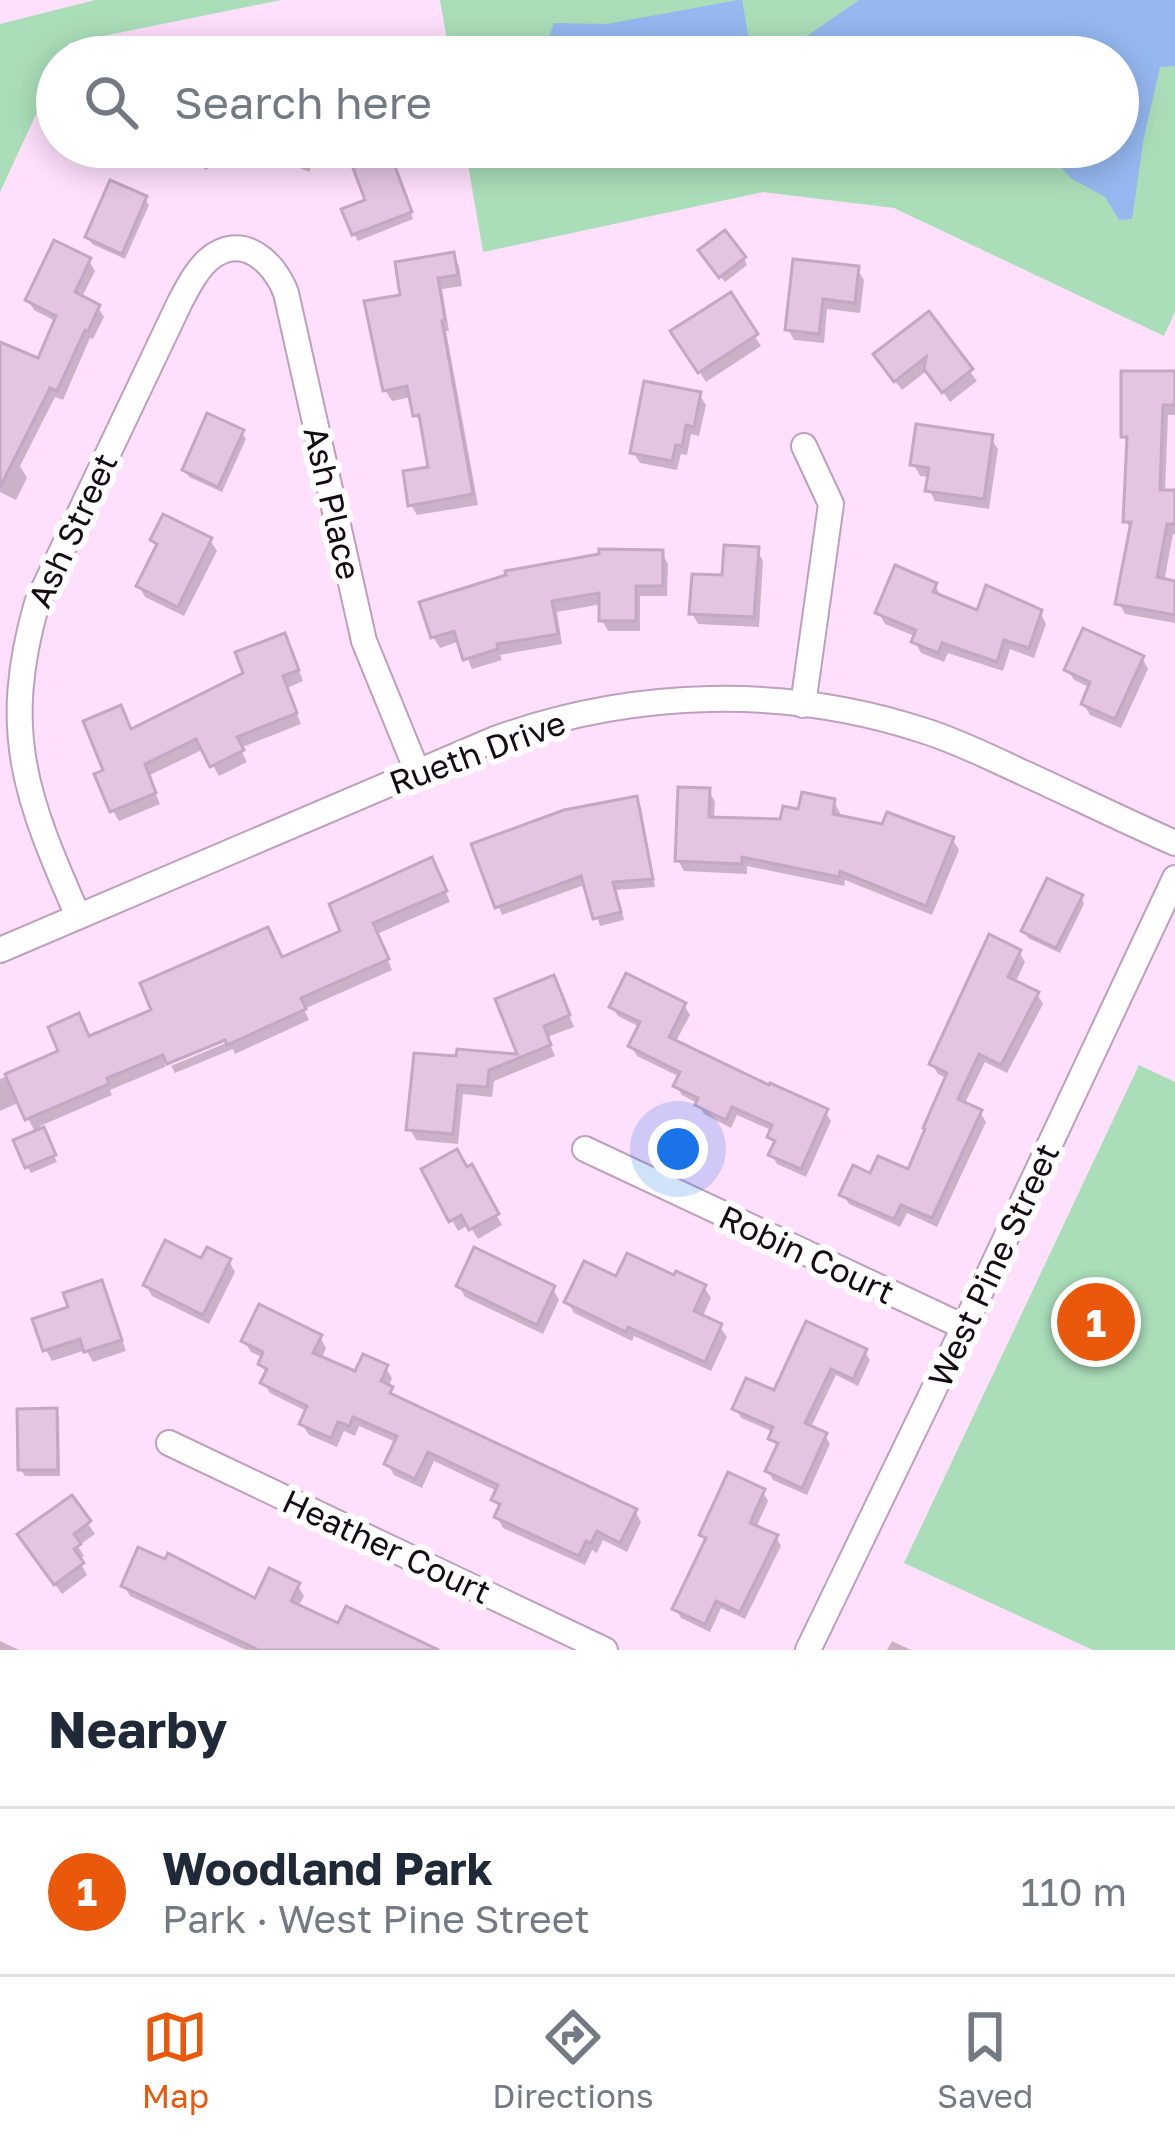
<!DOCTYPE html>
<html lang="en">
<head>
<meta charset="utf-8">
<style>
	:root { --surface:#fff; --page:#f2f2f3; --text:#1f2937; --muted:#747a83; --line:#e0e1e3; --accent:#ea580c }
	body { margin:0; font-family:"Golos Text",sans-serif; background:var(--page); color:var(--text) }
	.you { position:absolute; left:678px; top:1149px; width:42px; height:42px; margin:-30px; border:9px solid #fff; border-radius:50%; background:#1a73e8; box-shadow:0 0 0 18px #1a73e833 }
	.badge { display:grid; place-items:center; width:78px; height:78px; border-radius:50%; background:var(--accent); color:#fff; font-size:39px; font-weight:700 }
	.pin { position:absolute; translate:-50% -50%; border:6px solid #fff; box-shadow:0 3px 12px #0006 }
	.list { margin:0; padding:0; list-style:none }
	h2 { display:flex; justify-content:space-between; align-items:center; height:156px; margin:0; padding:0 48px; font-size:51px }
	h2 small { font-size:39px; font-weight:400; color:var(--muted) }
	.list li { display:grid; grid-template-columns:78px 1fr auto; gap:36px; align-items:center; box-sizing:border-box; height:168px; padding:0 48px; border-top:3px solid var(--line) }
	.list b { display:block; font-size:45px; white-space:nowrap }
	.list p { margin:0; font-size:39px; white-space:nowrap; color:var(--muted) }
	.list em { font-size:39px; font-style:normal; color:var(--muted) }
	.icon { flex:none; width:66px; height:66px; fill:none; stroke:currentColor; stroke-width:2; stroke-linecap:round; stroke-linejoin:round }
	.map { position:relative; flex:none; width:1175px; height:1650px; overflow:hidden }
	.search { position:absolute; background:var(--surface); box-shadow:0 6px 30px #0003; left:36px; right:36px; top:36px; height:132px; display:flex; align-items:center; gap:30px; box-sizing:border-box; padding:0 42px; border-radius:66px; color:var(--muted); font-size:45px }
	.sheet { height:324px; background:var(--surface) }
	nav { display:flex; justify-content:space-around; align-items:center; box-sizing:border-box; height:168px; border-top:3px solid var(--line); background:var(--surface); font-size:33px; color:var(--muted) }
	nav a { display:grid; justify-items:center; gap:6px }
	nav .on { color:var(--accent) }
	.map>svg:first-child { display:block }
	.green { fill:#aadeb9 }
	.water { fill:#95b8f0 }
	.shadow { fill:#0003 }
	.building { fill:#e3c5e1; stroke:#c4a7c2; stroke-width:3 }
	.lines { fill:none; stroke-linecap:round; stroke-linejoin:round }
	.minor-casing { stroke:#bda0bb; stroke-width:28 }
	.minor { stroke:#fff; stroke-width:24 }
	.labels { text-anchor:middle; dominant-baseline:central; stroke-width:12; stroke-linejoin:round; paint-order:stroke }
	.street-label { font-size:33px; fill:#150b15; stroke:#fff }
</style>
</head>
<body>
<div class="map">
<svg width="1175" height="1650" viewBox="0 0 1175 1650">
	<rect width="100%" height="100%" fill="#fedffc"/>
	<g class="green">
		<path d="M95,0H281L69,43L62,57H57V69L0,192V24Z"/>
		<path d="M440,0H1175V312L1164,336L894,208L763,192L483,252L465,147H1118V57H450Z"/>
		<path d="M1139,1065L1175,1082V1650H1093L904,1563Z"/>
	</g>
	<path class="water" d="M738,0H742L750,46L791,47L859,0H1175V66L1160,67L1144,137L1132,219L1119,220L1105,197L1072,179L1042,147H1118V57H542L554,23L607,24Z"/>
	<g class="shadow">
		<path d="M156,147H186L163,158Z"/>
		<path d="M194,147H225L230,159L205,170Z"/>
		<path d="M277,147H320L309,172L281,160L276,150Z"/>
		<path d="M392,164L413,219L358,241L354,234L369,201Z"/>
		<path d="M145,199L149,205L125,259L92,244L88,237Z"/>
		<path d="M453,256L459,266L462,286L442,289L449,331H446L478,505L417,515L411,505L431,469L422,426L416,415L412,397L392,401L385,390L404,298Z"/>
		<path d="M706,258H744L747,265L725,282Z"/>
		<path d="M89,261L95,271L81,299L98,307L104,317L93,339L90,338L63,400L55,397L20,466L27,478L16,500L0,492V345L39,362L57,322L34,310L28,300Z"/>
		<path d="M857,269L864,280L860,313L827,309L824,343L794,340L788,329Z"/>
		<path d="M730,296L761,346L706,382L674,332Z"/>
		<path d="M928,315L977,381L950,402L928,370L902,390L883,366Z"/>
		<path d="M1175,374V415H1168L1165,493H1175V534H1173L1164,582L1175,584V623L1125,614L1119,603L1132,532L1126,521L1129,446L1124,436Z"/>
		<path d="M699,394L706,405L699,436L691,434L687,455L681,454L677,470L640,463L633,452Z"/>
		<path d="M242,433L246,439L222,492L189,477L185,470Z"/>
		<path d="M991,438L998,449L989,509L935,501L929,490L931,477L920,476L914,465Z"/>
		<path d="M154,540H210L217,551L184,616L145,597L139,586L158,548Z"/>
		<path d="M757,550L763,561L759,627L698,624L692,613L725,578Z"/>
		<path d="M662,553L668,564L667,596H640V631H608L602,620V604L557,612L562,644L500,655L502,660L472,669L460,641L440,648L433,637Z"/>
		<path d="M935,585L941,596L979,614L1040,612L1046,624L1034,658L1010,649L1003,671L948,653L944,662L921,653L915,642L917,637L885,624L879,613Z"/>
		<path d="M290,647L303,681L287,688L301,724L240,748L247,762L219,776L204,749L148,776L160,804L119,821L113,811L107,772L131,732L247,674Z"/>
		<path d="M1142,658L1148,669L1121,728L1090,715L1084,704L1091,688L1074,680L1068,670Z"/>
		<path d="M709,791L715,802L714,820L783,822L801,812L834,802L840,813L839,818L952,839L959,850L932,915L845,880L844,886L747,866V874L684,871L678,860Z"/>
		<path d="M636,800L641,808L655,887L616,890L624,920L600,926L587,884L502,915L475,846Z"/>
		<path d="M437,871L450,902L377,934L392,970L304,1009L309,1020L235,1054L233,1049L175,1073L171,1066L240,1037L237,1032L165,1062V1067L110,1090L112,1095L40,1126L57,1162L31,1173L27,1166L36,1134L20,1102L0,1111V1079L89,1039L344,932Z"/>
		<path d="M1081,897L1084,904L1060,953L1028,938L1024,931Z"/>
		<path d="M1019,952L1025,962L1015,983L1037,994L1043,1004L1007,1073L985,1062L964,1105L980,1112L986,1122L937,1227L907,1213L900,1227L849,1204L843,1194L872,1177L910,1173L948,1079L938,1074L932,1064Z"/>
		<path d="M559,990L574,1027L547,1037L555,1056L494,1081L492,1097L463,1094L458,1144L416,1140L410,1129L458,1060L459,1052L522,1058L499,1000Z"/>
		<path d="M684,1005L690,1015L675,1043L825,1112L831,1121L806,1177L777,1164L772,1155L776,1146L770,1137L773,1131L737,1115L731,1128L704,1114L697,1103L682,1095L676,1086L680,1077L637,1056L631,1046L640,1027L618,1016L612,1007Z"/>
		<path d="M471,1168L502,1225L478,1239L469,1225L458,1231L425,1170L466,1171Z"/>
		<path d="M229,1261L235,1272L209,1324L152,1296L146,1285L203,1262Z"/>
		<path d="M617,1280L704,1287L711,1298L702,1318L720,1327L727,1337L711,1371L634,1336L632,1341L574,1313L568,1302Z"/>
		<path d="M459,1286L553,1289L559,1300L543,1334L465,1297Z"/>
		<path d="M107,1294L126,1351L93,1362L86,1350L52,1361L46,1350Z"/>
		<path d="M320,1337L326,1348L321,1360L357,1375L386,1368L392,1378L388,1388L397,1400L635,1511L641,1522L627,1552L603,1540L597,1553L592,1550L585,1565L503,1528L497,1517L500,1510L495,1500L499,1492L434,1461L422,1488L394,1475L388,1464L398,1443L359,1426L355,1436L344,1431L337,1447L309,1435L302,1424L308,1412L270,1393L264,1383L267,1375L261,1364L264,1358L251,1352L244,1341Z"/>
		<path d="M865,1352L870,1360L858,1386L836,1375L810,1429L825,1435L830,1444L807,1495L773,1480L768,1471L778,1448L771,1438L774,1432L741,1418L736,1409Z"/>
		<path d="M56,1411L59,1418L60,1476H25L21,1470Z"/>
		<path d="M763,1492L768,1501L756,1528L776,1537L781,1546L745,1619L721,1608L710,1632L681,1618L676,1609L707,1543L703,1535Z"/>
		<path d="M71,1499L95,1534L78,1546L84,1556L79,1560L87,1575L62,1594L27,1546Z"/>
		<path d="M124,1586L256,1602L298,1586L304,1596L298,1607L339,1627L425,1650H246L130,1596Z"/>
		<path d="M0,1641L19,1650H0Z"/>
		<path d="M892,1641L911,1650H887Z"/>
	</g>
	<g class="building">
		<path d="M390,153L412,212L352,235L341,209L365,200L353,168Z"/>
		<path d="M110,180L147,196L122,254L85,237Z"/>
		<path d="M725,230L746,257L719,278L698,250Z"/>
		<path d="M54,240L91,258L75,292L100,305L88,331L85,330L57,391L50,388L0,487V342L38,358L56,316L25,300Z"/>
		<path d="M454,252L458,275L438,278L445,320L442,321L473,494L408,506L403,471L428,467L419,415L413,416L407,386L383,391L364,301L400,295L395,262Z"/>
		<path d="M793,259L859,266L855,303L823,299L819,334L785,330Z"/>
		<path d="M731,292L758,334L698,373L670,331Z"/>
		<path d="M929,311L973,369L942,393L924,369L926,357L894,382L873,354Z"/>
		<path d="M1121,371H1175V405H1163L1160,490H1175V524H1167L1157,577L1175,581V615L1115,604L1131,522H1123L1127,437H1121Z"/>
		<path d="M644,381L701,392L694,427L686,425L682,446L676,445L672,461L630,453Z"/>
		<path d="M207,413L244,430L218,487L182,470Z"/>
		<path d="M916,424L993,435L984,499L925,491L929,468L910,465Z"/>
		<path d="M163,514L212,538L178,607L136,586L157,544L150,540Z"/>
		<path d="M724,545L759,547L754,617L689,614L692,574L722,575Z"/>
		<path d="M599,549L663,550V586H636V621H599V593L552,601L558,634L497,644L498,649L463,660L454,631L431,638L419,602L506,575L505,571L599,554Z"/>
		<path d="M895,565L937,583L933,592L977,610L986,585L1042,610L1029,648L1004,640L997,662L942,643L938,653L911,642L916,630L875,613Z"/>
		<path d="M1083,628L1144,656L1115,719L1081,704L1090,682L1064,670Z"/>
		<path d="M285,633L299,670L283,676L297,713L237,737L244,750L210,767L196,739L145,764L156,793L110,812L94,774L103,770L83,721L121,705L131,729L243,673L235,652Z"/>
		<path d="M678,787L710,788L709,817L780,819L783,806L798,809L802,792L835,799L833,814L882,824L887,812L954,837L926,906L840,871L839,877L742,857V864L675,861Z"/>
		<path d="M637,796L653,879L613,882L621,912L593,919L581,876L495,908L471,844L564,810Z"/>
		<path d="M432,857L447,891L373,923L389,959L301,998L306,1009L227,1045L225,1040L167,1064L163,1055L107,1078L109,1084L25,1120L5,1074L58,1051L48,1027L79,1013L89,1036L151,1010L140,983L268,927L282,957L340,931L329,904Z"/>
		<path d="M1047,878L1083,895L1056,948L1021,931Z"/>
		<path d="M989,934L1021,950L1008,977L1039,992L1001,1065L979,1054L958,1099L982,1110L932,1218L901,1205L894,1219L839,1195L853,1165L870,1173L878,1156L908,1169L925,1129L923,1128L947,1073L929,1064Z"/>
		<path d="M626,973L686,1003L669,1037L769,1085L770,1083L828,1109L801,1169L768,1155L775,1141L767,1137L772,1125L732,1107L726,1120L695,1105L698,1098L673,1086L680,1072L628,1046L640,1022L609,1007Z"/>
		<path d="M554,975L570,1015L544,1026L551,1045L489,1070L487,1087L458,1085L453,1134L406,1130L414,1053L456,1056L457,1049L517,1054L495,999Z"/>
		<path d="M44,1127L56,1155L25,1168L13,1140Z"/>
		<path d="M457,1149L467,1167L472,1164L499,1214L469,1230L461,1215L449,1222L421,1169Z"/>
		<path d="M165,1240L201,1258L207,1247L231,1259L203,1315L143,1285Z"/>
		<path d="M474,1247L555,1286L537,1325L456,1286Z"/>
		<path d="M627,1253L674,1275L676,1271L706,1285L694,1311L722,1324L705,1362L628,1327L626,1332L564,1302L584,1261L616,1276Z"/>
		<path d="M102,1280L122,1340L84,1352L80,1339L43,1351L32,1319L68,1307L63,1293Z"/>
		<path d="M259,1304L322,1335L313,1353L355,1371L363,1354L388,1365L381,1381L393,1387L390,1393L637,1509L620,1543L597,1531L591,1543L586,1541L579,1556L494,1517L500,1504L491,1500L498,1485L428,1452L415,1479L384,1464L397,1436L353,1417L349,1426L338,1422L331,1438L299,1424L307,1406L260,1383L267,1369L258,1364L263,1352L241,1341Z"/>
		<path d="M806,1321L867,1349L853,1379L831,1369L805,1423L827,1433L802,1488L765,1471L778,1443L768,1439L773,1427L732,1409L746,1378L774,1390Z"/>
		<path d="M57,1408L58,1470H18L17,1409Z"/>
		<path d="M728,1472L765,1489L750,1523L778,1535L740,1612L716,1601L705,1624L672,1609L706,1538L699,1535Z"/>
		<path d="M72,1495L91,1521L74,1534L81,1544L74,1549L84,1563L54,1585L17,1534Z"/>
		<path d="M138,1547L165,1559L168,1553L255,1598L269,1568L300,1583L291,1601L338,1623L346,1606L439,1650H259L121,1586Z"/>
	</g>
	<g class="lines">
		<g class="minor-casing">
			<g id="minor">
				<path d="M803,705L831,504L804,446"/>
				<path d="M78,916C26,798 0,732 37,603L180,302C188,287 196,271 208,260C241,231 274,261 286,293L364,641L417,771"/>
				<path d="M0,950L495,739C633,689 786,685 925,731C960,742 993,759 1026,774C1076,797 1125,821 1175,843"/>
				<path d="M585,1149L964,1327"/>
				<path d="M169,1443L605,1650"/>
				<path d="M808,1650L964,1327L1175,878"/>
			</g>
		</g>
		<use href="#minor" class="minor"/>
	</g>
	<g class="labels">
		<g class="street-label">
			<text transform="translate(333 503) rotate(77)">Ash Place</text>
			<text transform="translate(72 530) rotate(-65)">Ash Street</text>
			<text transform="translate(477 752) rotate(-20)">Rueth Drive</text>
			<text transform="translate(807 1254) rotate(25)">Robin Court</text>
			<text transform="translate(993 1265) rotate(-65)">West Pine Street</text>
			<text transform="translate(387 1546) rotate(25)">Heather Court</text>
		</g>
	</g>
</svg>
<div class="you"></div>
<div class="pin badge" style="left:1096px;top:1322px">1</div>
<div class="search"><svg class="icon" aria-label="search" viewBox="0 0 24 24"><circle cx="10" cy="10" r="6"/><path d="M15 15l6 6"/></svg>Search here</div>
</div>
<section class="sheet">
<h2>Nearby<small></small></h2>
<ul class="list">
<li><span class="badge">1</span><div><b>Woodland Park</b><p>Park · West Pine Street</p></div><em>110 m</em></li>
</ul>
</section>
<nav>
<a class="on"><svg class="icon" aria-label="map" viewBox="0 0 24 24"><path d="M3 6l6-2 6 2 6-2v14l-6 2-6-2-6 2zM9 4v14M15 6v14"/></svg>Map</a>
<a><svg class="icon" aria-label="directions" viewBox="0 0 24 24"><path d="M12 3l9 9-9 9-9-9zM9 14v-3h6M13 9l2 2-2 2"/></svg>Directions</a>
<a><svg class="icon" aria-label="saved" viewBox="0 0 24 24"><path d="M7 4h10v16l-5-4-5 4z"/></svg>Saved</a>
</nav>
</body>
</html>
